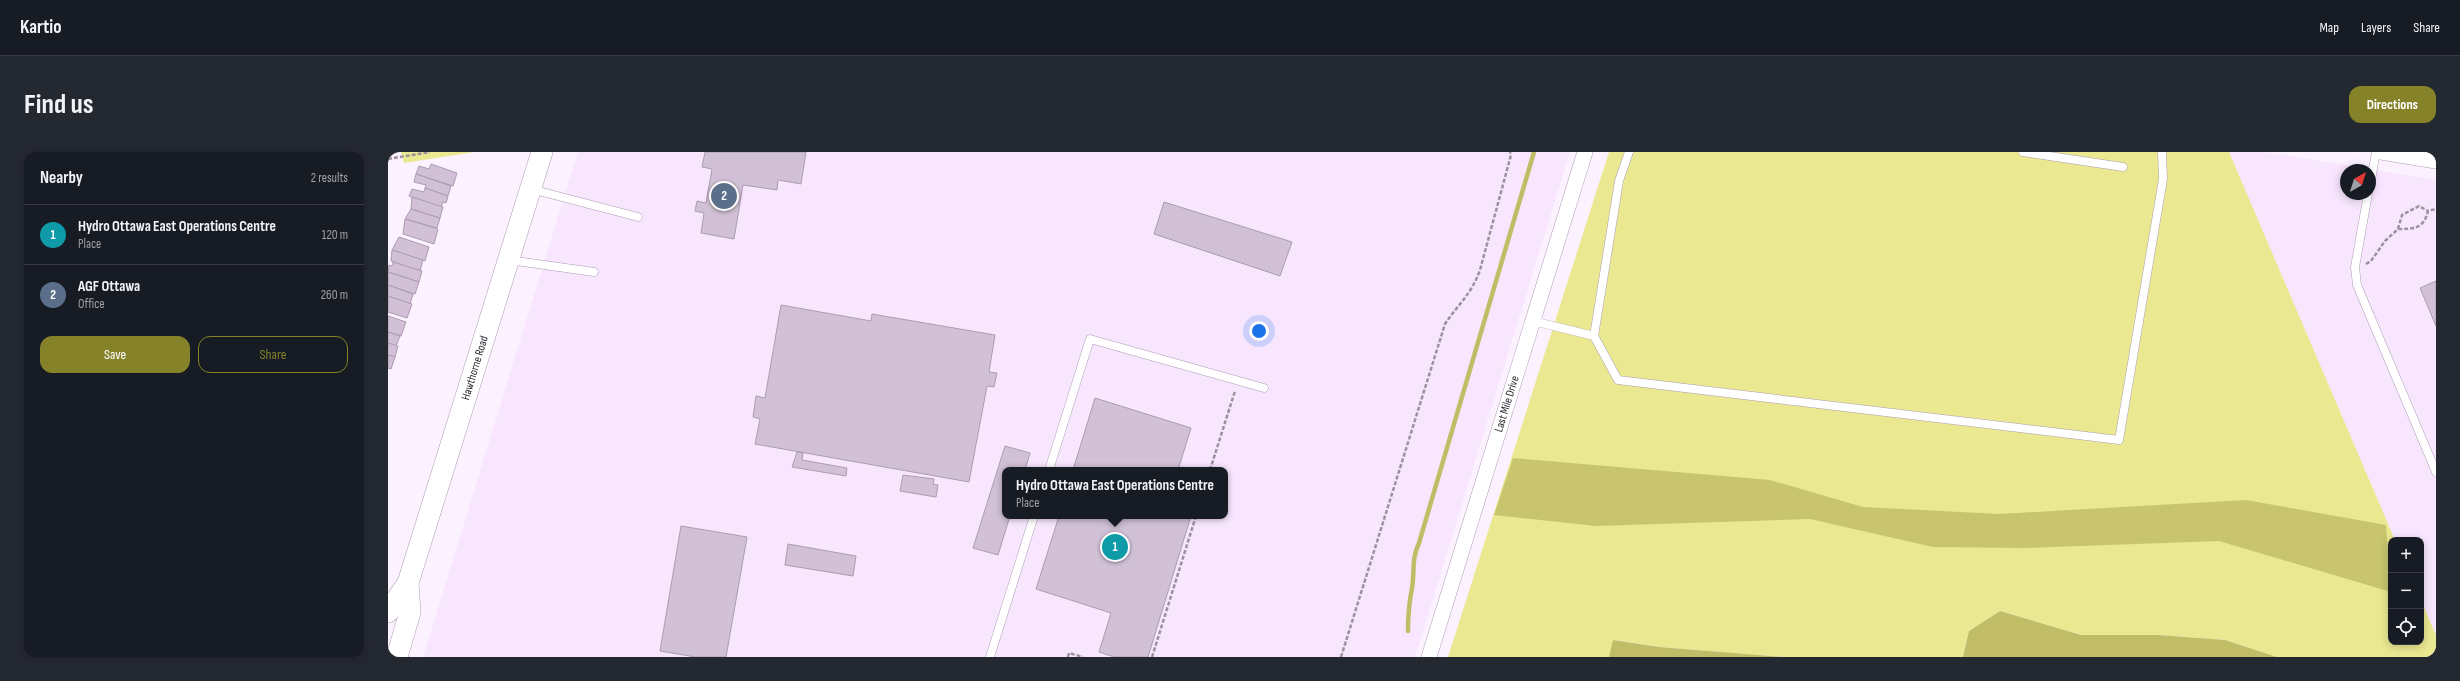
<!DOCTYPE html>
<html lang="en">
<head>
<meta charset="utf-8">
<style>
	:root { --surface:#171b24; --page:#242831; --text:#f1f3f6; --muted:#9ea1a6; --line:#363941; --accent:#85822a }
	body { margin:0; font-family:"Sofia Sans Condensed",sans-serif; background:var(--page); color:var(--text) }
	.controls { position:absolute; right:12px; bottom:12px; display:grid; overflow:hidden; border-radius:8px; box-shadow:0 2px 10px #0003 }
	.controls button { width:36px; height:36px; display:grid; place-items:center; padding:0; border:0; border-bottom:1px solid var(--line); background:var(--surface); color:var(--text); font:20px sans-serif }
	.compass { position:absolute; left:1952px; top:12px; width:36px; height:36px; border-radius:50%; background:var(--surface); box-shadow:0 2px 10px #0003; rotate:39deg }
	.you { position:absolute; left:871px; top:179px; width:14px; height:14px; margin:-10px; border:3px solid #fff; border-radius:50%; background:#1a73e8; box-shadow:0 0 0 6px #1a73e833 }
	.badge { display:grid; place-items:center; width:26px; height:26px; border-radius:50%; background:var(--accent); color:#fff; font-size:13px; font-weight:700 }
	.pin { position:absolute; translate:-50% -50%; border:2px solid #fff; box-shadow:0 1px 4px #0006 }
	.popup { position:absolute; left:614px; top:315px; width:226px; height:52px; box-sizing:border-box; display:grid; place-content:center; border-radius:8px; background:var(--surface); filter:drop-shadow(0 1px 3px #0005); font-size:13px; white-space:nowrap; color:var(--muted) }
	.popup b { font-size:15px; color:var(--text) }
	.popup::after { content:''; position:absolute; left:50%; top:100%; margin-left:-8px; border:8px solid transparent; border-top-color:var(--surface) }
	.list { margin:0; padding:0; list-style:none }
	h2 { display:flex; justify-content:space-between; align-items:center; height:52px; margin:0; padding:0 16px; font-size:17px }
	h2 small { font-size:13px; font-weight:400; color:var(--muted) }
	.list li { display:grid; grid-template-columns:26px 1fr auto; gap:12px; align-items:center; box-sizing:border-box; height:60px; padding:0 16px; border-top:1px solid var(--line) }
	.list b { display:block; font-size:15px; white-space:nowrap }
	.list p { margin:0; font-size:13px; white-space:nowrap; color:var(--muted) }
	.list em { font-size:13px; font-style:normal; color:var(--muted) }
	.actions { display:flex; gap:8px; padding:12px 16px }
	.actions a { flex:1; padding:9px 0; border:1px solid var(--accent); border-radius:12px; text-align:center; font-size:14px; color:var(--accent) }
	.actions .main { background:var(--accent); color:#fff }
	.icon { flex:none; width:22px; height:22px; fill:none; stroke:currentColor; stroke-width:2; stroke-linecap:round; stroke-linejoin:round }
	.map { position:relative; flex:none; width:2048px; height:505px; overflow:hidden; border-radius:12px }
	header { display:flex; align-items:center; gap:24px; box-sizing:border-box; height:56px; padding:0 20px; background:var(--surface); border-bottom:1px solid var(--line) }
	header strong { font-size:19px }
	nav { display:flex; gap:22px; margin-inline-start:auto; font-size:14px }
	.intro { display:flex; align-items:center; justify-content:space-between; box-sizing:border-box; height:96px; padding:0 24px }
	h1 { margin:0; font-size:28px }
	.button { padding:10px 18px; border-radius:12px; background:var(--accent); color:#fff; font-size:14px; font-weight:700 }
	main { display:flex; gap:24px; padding:0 24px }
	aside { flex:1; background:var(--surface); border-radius:12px; box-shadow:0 2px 10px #0003 }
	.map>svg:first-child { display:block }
	.built { fill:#f8e6fe; fill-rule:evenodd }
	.green { fill:#eae891 }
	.forest { fill:#c8c56e }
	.water { fill:#c0bd66 }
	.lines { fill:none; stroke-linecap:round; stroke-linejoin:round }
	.stream { stroke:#c0bd66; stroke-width:4.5 }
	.building { fill:#d1c0d6; stroke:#ac9bb1 }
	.lane-casing { stroke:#ad9db3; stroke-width:9 }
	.street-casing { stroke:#ad9db3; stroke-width:16 }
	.secondary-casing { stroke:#ad9db3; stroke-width:22 }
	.path { stroke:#9b929e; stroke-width:2.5; stroke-dasharray:4 2; stroke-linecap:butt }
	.lane { stroke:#fff; stroke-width:8 }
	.street { stroke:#fff; stroke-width:15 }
	.secondary { stroke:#fff; stroke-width:21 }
	.labels { text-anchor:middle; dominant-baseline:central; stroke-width:3; stroke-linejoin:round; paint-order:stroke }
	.street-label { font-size:12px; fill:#2e2730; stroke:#fff }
</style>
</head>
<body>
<header>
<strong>Kartio</strong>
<nav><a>Map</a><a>Layers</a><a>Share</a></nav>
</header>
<div class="intro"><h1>Find us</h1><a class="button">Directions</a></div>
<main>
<aside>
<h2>Nearby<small>2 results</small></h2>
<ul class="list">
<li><span class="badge" style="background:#0f9aa8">1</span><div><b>Hydro Ottawa East Operations Centre</b><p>Place</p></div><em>120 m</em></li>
<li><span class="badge" style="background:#5c6f8a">2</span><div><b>AGF Ottawa</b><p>Office</p></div><em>260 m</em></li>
</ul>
<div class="actions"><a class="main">Save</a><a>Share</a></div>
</aside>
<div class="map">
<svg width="2048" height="505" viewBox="0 0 2048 505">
	<rect width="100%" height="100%" fill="#fbf1ff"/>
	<g class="built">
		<path d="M190,0H1182L1027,505H35ZM617,318H837V364H617Z"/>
		<path d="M1841,0H1876L2048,28V483L2033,448V388H2007ZM1958,18H1982V42H1958Z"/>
	</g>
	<g class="green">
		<path d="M13,0H87L16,11Z"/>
		<path d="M1221,0H1841L2007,388H2003V490H2033V448L2048,483V505H1889L1837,488L1771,483H1693L1612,459L1581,479L1575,505H1396L1271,495L1226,488L1221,505H1060Z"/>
	</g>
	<path class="forest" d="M1125,306L1382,328L1475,355L1611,362L1858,348L1998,373L2003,440L1831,389L1636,396L1545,395L1422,367L1208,374L1106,363Z"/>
	<g class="water">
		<path d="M1612,459L1693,483H1771L1837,488L1889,505H1575L1581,479Z"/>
		<path d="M1225,488L1271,495L1396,505H1221Z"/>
	</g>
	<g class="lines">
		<path class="stream" d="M1020,479C1020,464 1021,451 1024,436C1027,419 1023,408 1031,391L1146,0"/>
	</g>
	<g class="building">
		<path d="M317,0H418L413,32L390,28L389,38L355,33L346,87L313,81L316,61L307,59L309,49L318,51L324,17L314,15Z"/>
		<path d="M43,12L69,21L65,34L28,22L31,14L41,17Z"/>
		<path d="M28,22L63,34L60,44L37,36L38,33L26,30Z"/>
		<path d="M37,36L57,43L60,45L58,51L55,50L53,55L21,44L24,37L36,40Z"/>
		<path d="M24,45L55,55L52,66L23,57Z"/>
		<path d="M776,50L904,90L892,124L766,82Z"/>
		<path d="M23,57L52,66L49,76L17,67Z"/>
		<path d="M17,67L50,77L46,92L15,82Z"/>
		<path d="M11,85L41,95L37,109L4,98Z"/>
		<path d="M4,98L35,108L32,119L3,109Z"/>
		<path d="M5,110L34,119L31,130L0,120L1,113L4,114Z"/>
		<path d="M0,120L31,130L27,142L0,133Z"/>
		<path d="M2048,129V174L2032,136Z"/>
		<path d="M0,133L25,142L22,152L0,144Z"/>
		<path d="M0,144L24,152L19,166L0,160Z"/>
		<path d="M393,153L483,169L484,162L607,183L601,220L609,221L606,235L599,234L581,330L367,292L372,267L365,265L368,244L377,246Z"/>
		<path d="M0,164L18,170L13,184L0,180Z"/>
		<path d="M0,180L12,184L8,194L0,191Z"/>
		<path d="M0,191L10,194L7,205L0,203Z"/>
		<path d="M0,203L7,205L3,217L0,216Z"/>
		<path d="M707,246L803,276L790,318H685Z"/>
		<path d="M617,294L642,301L637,318H617V364H622L610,403L585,396Z"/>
		<path d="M409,300L415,301L414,308L459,316L458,324L404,315Z"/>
		<path d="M515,323L546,327L545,332L550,333L548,345L512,339Z"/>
		<path d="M671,364H803L760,505H726L711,500L723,461L648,437Z"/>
		<path d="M293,374L359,385L338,505H307L272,499Z"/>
		<path d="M400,392L468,404L465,424L397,413Z"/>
	</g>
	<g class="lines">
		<g class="lane-casing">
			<g id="lane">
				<path d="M1635,0L1735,15"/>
				<path d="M1982,33L1988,0"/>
				<path d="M143,37L250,65"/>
				<path d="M1980,42L1967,115L1969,133L2048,320"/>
				<path d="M121,108L206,120"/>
				<path d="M1145,169L1206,184L1231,29L1241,0"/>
				<path d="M1206,184L1230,228L1731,288L1775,27L1774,0"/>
				<path d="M661,318L702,187L876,236"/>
				<path d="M602,505L646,364"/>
			</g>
		</g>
		<g class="street-casing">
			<g id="street">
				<path d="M1993,0L2048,9"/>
				<path d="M1041,505L1197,0"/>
			</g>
		</g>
		<g class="secondary-casing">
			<g id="secondary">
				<path d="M0,460L20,431"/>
				<path d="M9,505L22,460L20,431L154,0"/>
			</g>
		</g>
		<g class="path">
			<path d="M0,7L42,0"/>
			<path d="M2010,77L2014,63L2031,54L2040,59"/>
			<path d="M1978,112L1983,109L1997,89L2010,77C2025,77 2036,77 2040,59L2048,57"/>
			<path d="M822,318L847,239"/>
			<path d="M680,505L681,501L695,505"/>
			<path d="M764,505L808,364"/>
			<path d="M953,505L1057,172C1071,151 1083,143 1092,118L1123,3L1122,0"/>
		</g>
		<use href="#lane" class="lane"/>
		<use href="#street" class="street"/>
		<use href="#secondary" class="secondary"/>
	</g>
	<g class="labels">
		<g class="street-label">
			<text transform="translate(87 216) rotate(-73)">Hawthorne Road</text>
			<text transform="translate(1119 252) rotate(-73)">Last Mile Drive</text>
		</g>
	</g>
</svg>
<div class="controls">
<button>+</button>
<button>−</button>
<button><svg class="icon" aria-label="locate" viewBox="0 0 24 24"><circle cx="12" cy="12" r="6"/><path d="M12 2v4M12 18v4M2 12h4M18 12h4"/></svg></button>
</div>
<svg class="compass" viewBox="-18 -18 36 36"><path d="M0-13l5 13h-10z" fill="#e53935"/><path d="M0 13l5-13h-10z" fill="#9ea1a6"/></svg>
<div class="you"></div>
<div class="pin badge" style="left:727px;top:395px;background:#0f9aa8">1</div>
<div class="popup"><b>Hydro Ottawa East Operations Centre</b>Place</div>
<div class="pin badge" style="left:336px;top:44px;background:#5c6f8a">2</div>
</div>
</main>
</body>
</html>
